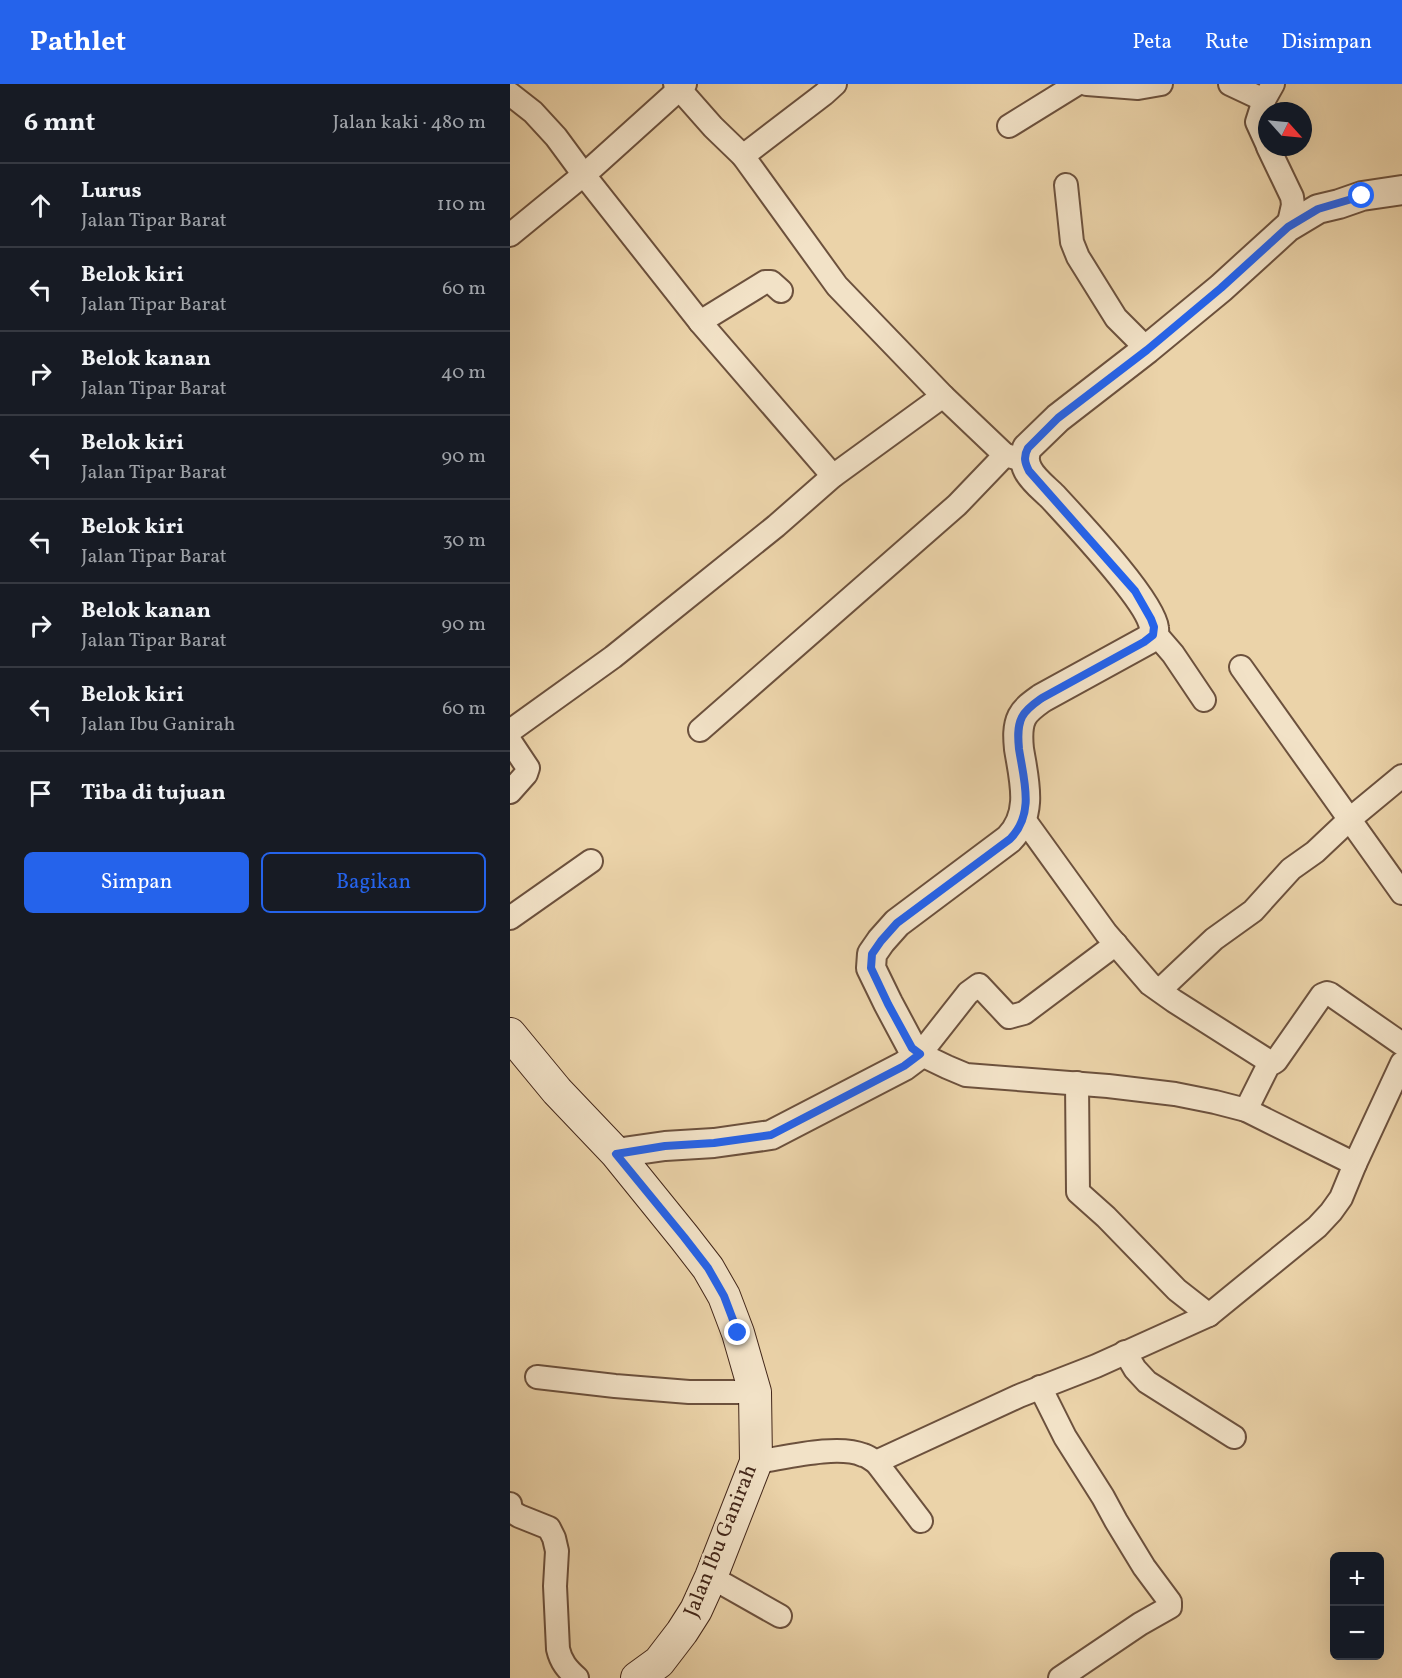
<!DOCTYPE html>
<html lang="id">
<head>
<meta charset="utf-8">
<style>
	:root { --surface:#171b24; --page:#242831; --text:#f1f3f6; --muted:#9ea1a6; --line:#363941; --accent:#2563eb }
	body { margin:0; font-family:Vollkorn,serif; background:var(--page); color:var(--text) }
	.controls { position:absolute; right:18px; bottom:18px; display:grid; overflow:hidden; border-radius:9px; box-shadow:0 6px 24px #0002 }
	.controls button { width:54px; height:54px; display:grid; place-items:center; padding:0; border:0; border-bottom:2px solid var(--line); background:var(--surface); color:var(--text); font:30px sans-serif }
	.compass { position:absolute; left:748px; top:18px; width:54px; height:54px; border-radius:50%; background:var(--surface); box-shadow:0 6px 24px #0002; rotate:117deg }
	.stop { position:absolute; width:18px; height:18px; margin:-14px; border:4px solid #2563eb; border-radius:50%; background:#fff }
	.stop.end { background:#2563eb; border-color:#fff; box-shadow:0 2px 6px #0008 }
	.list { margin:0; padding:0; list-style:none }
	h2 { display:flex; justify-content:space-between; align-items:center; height:78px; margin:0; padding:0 24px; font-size:26px }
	h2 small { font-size:20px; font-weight:400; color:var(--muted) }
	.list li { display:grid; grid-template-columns:39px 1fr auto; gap:18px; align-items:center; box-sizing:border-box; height:84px; padding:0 24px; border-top:2px solid var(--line) }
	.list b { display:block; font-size:22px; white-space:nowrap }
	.list p { margin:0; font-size:20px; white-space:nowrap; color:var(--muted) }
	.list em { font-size:20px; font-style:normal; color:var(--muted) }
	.actions { display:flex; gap:12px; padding:18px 24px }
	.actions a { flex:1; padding:14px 0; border:2px solid var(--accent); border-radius:9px; text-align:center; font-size:21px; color:var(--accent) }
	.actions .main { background:var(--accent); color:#fff }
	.icon { flex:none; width:33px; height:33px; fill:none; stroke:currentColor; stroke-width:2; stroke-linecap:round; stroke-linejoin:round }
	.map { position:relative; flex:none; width:892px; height:1594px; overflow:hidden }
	header { display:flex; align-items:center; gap:36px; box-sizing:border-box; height:84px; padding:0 30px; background:var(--accent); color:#fff }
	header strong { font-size:28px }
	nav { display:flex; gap:33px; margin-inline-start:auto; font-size:21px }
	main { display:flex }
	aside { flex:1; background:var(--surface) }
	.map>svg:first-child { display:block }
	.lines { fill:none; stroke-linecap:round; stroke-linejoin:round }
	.minor-casing { stroke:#6c513d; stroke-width:26 }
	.tertiary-casing { stroke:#6c513d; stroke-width:32 }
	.secondary-casing { stroke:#422619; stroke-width:34 }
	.minor { stroke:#f2e2c7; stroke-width:22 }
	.tertiary { stroke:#f2e2c7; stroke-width:28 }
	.secondary { stroke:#f2e2c7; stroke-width:32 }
	.route { stroke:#2563eb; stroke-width:8 }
	.labels { text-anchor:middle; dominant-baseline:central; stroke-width:6; stroke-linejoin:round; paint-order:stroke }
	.street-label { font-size:21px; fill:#422619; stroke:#f2e2c7 }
</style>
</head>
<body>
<header>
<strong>Pathlet</strong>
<nav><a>Peta</a><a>Rute</a><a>Disimpan</a></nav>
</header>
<main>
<aside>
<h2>6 mnt<small>Jalan kaki · 480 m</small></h2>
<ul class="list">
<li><svg class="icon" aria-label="ahead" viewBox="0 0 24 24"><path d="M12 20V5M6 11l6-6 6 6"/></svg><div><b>Lurus</b><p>Jalan Tipar Barat</p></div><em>110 m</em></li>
<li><svg class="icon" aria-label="left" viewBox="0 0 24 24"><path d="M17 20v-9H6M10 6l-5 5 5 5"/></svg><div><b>Belok kiri</b><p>Jalan Tipar Barat</p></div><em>60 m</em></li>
<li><svg class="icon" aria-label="right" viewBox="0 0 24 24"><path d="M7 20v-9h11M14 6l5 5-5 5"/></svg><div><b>Belok kanan</b><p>Jalan Tipar Barat</p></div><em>40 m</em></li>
<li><svg class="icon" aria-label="left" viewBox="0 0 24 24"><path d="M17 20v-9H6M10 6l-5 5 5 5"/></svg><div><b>Belok kiri</b><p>Jalan Tipar Barat</p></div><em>90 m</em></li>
<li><svg class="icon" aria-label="left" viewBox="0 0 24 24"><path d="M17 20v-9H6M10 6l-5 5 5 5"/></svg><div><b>Belok kiri</b><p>Jalan Tipar Barat</p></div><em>30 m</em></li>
<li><svg class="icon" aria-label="right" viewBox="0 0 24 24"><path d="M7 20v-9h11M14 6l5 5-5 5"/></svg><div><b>Belok kanan</b><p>Jalan Tipar Barat</p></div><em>90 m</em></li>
<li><svg class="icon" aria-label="left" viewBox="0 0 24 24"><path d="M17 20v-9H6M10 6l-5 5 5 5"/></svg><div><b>Belok kiri</b><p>Jalan Ibu Ganirah</p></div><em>60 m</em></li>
<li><svg class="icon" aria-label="arrive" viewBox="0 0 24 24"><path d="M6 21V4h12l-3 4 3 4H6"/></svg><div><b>Tiba di tujuan</b></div></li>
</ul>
<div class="actions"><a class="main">Simpan</a><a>Bagikan</a></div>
</aside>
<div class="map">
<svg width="892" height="1594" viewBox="0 0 892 1594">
	<rect width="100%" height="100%" fill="#ebd3a9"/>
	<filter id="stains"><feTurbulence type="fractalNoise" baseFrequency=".00333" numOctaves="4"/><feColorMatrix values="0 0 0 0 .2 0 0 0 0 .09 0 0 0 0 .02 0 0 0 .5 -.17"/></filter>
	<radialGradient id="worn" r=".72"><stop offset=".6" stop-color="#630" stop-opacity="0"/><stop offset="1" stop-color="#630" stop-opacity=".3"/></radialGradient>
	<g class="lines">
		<g class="minor-casing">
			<g id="minor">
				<path d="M165,0L203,43L233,72L327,202L433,312L495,371"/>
				<path d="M577,0L628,4L651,0"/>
				<path d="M720,0L754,16"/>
				<path d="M0,10L23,28L46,53L74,91L190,238L323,392"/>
				<path d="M499,42L567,0"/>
				<path d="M757,60L747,38L754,16L763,0"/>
				<path d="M758,63L782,113L783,121L778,143"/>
				<path d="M233,72L314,10L325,0"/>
				<path d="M556,101L562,158L568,173L606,234L637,265"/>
				<path d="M0,151L83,83L175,0"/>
				<path d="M190,238L255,198H261L271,207"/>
				<path d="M644,548L663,570L694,616"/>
				<path d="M731,583L892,809"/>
				<path d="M190,646L447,421L495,371L510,375"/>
				<path d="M0,647L103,573L266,442L323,392L433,312"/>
				<path d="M0,657L18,684L16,690L0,708"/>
				<path d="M513,734L596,849L640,900L664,917L760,978"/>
				<path d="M0,834L81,777"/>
				<path d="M650,906L704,855L743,827L781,785L805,768L840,735L892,692"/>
				<path d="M567,999L568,1108L596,1133L667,1206L699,1231"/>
				<path d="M736,1026L760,978L763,979L766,977L812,911L817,909L820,910L892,960"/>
				<path d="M845,1080L892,979"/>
				<path d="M615,1268L625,1285L637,1298L724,1353"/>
				<path d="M27,1293L105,1302L179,1308H245"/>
				<path d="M530,1303L555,1353L593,1413L606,1437L634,1483L660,1518V1523L630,1540L550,1594"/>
				<path d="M246,1378C274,1374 327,1360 353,1371C358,1372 362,1376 366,1378L509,1312L586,1282L699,1231L807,1143L821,1128L831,1114L845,1080L736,1026L705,1018L665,1010L598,1002L456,991L437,983L410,970L458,909L469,901L499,933L514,929L606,860"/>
				<path d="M366,1378L411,1437"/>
				<path d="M0,1420L1,1427L9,1432L39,1444L44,1454L47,1467L45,1502L48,1565C51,1578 57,1585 67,1594"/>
				<path d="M201,1493L270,1532"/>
			</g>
		</g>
		<g class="tertiary-casing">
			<path id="tertiary" d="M106,1069L155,1062L204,1059L261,1051L394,982L410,970L402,964L378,919L361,884L362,870L371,857L387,839L499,755C524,730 514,696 509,665C508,655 507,643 512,633C516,625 525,619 532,614L634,558C640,555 645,551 644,544C641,517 564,436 543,413C535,405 523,396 518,386C514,378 514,372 517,364L548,334L637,265L711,204L778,143L808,125L829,120L852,112L892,106"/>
		</g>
		<g class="secondary-casing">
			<path id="secondary" d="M0,950L47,1007L106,1069L174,1153L198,1184L214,1212L228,1249L245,1308L246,1378L201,1493L186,1526L172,1548L149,1578L127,1594"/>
		</g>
		<use href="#minor" class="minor"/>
		<use href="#tertiary" class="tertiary"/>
		<use href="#secondary" class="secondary"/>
	</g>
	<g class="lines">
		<path class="route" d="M228,1249L214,1212L198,1184L174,1153L106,1070L155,1062L204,1059L261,1051L394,982L410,970L402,964L378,920L361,884L362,870L371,857L387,839L500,755C525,730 514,697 509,665C508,655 507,643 512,633C516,625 525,619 532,614L634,558L643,551L644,543L641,535L625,507L519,387C515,379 513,373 518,364L548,334L637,266L711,204L778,143L808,125L852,112"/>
	</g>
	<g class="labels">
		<g class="street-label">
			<text transform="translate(211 1457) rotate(-68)">Jalan Ibu Ganirah</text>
		</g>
	</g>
	<rect width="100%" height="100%" filter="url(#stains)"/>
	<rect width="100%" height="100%" fill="url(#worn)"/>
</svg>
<div class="controls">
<button>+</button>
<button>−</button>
</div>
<svg class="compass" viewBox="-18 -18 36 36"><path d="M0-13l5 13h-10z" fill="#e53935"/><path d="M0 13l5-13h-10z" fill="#9ea1a6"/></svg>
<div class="stop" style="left:852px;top:112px"></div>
<div class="stop end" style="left:228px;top:1249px"></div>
</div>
</main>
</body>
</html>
